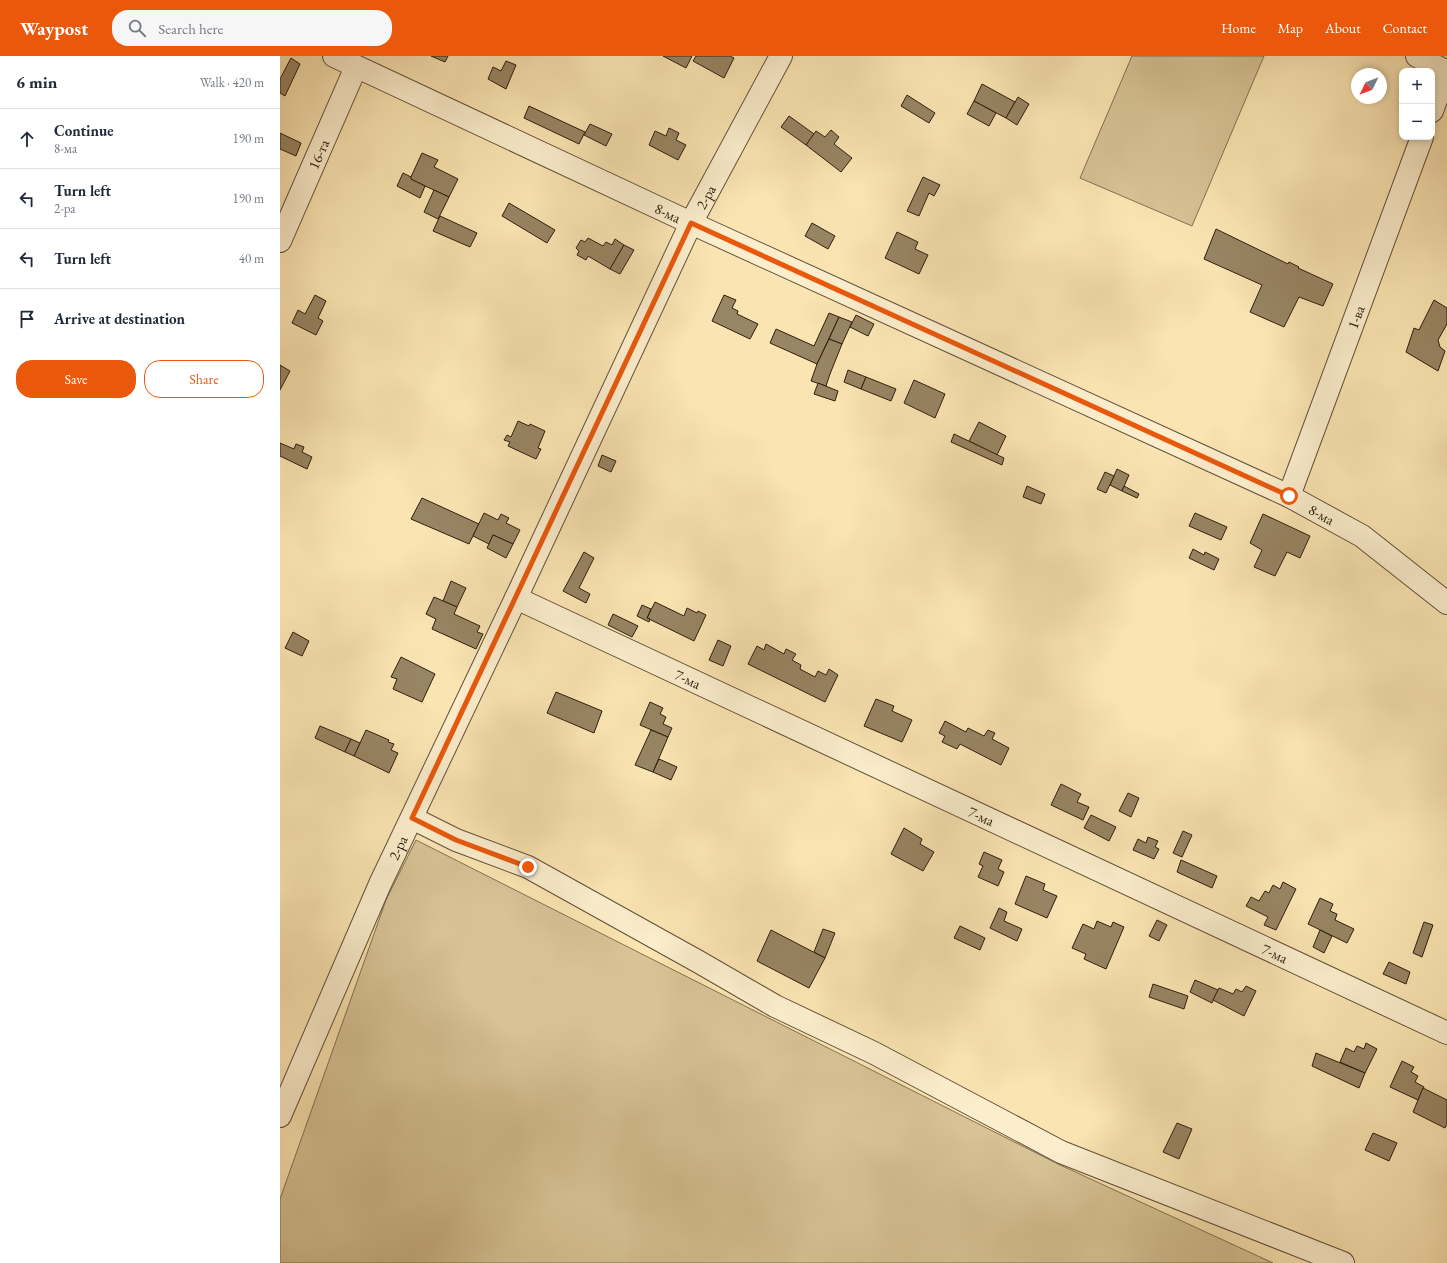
<!DOCTYPE html>
<html lang="en">
<head>
<meta charset="utf-8">
<style>
	:root { --surface:#fff; --page:#f6f6f7; --text:#1f2937; --muted:#747a83; --line:#e0e1e3; --accent:#ea580c }
	body { margin:0; font-family:"EB Garamond",serif; background:var(--page); color:var(--text) }
	.controls { position:absolute; right:12px; top:12px; display:grid; overflow:hidden; border-radius:8px; box-shadow:0 2px 6px #0003 }
	.controls button { width:36px; height:36px; display:grid; place-items:center; padding:0; border:0; border-bottom:1px solid var(--line); background:var(--surface); color:var(--text); font:20px sans-serif }
	.compass { position:absolute; left:1071px; top:12px; width:36px; height:36px; border-radius:50%; background:var(--surface); box-shadow:0 2px 6px #0003; rotate:227deg }
	.stop { position:absolute; width:12px; height:12px; margin:-9px; border:3px solid #ea580c; border-radius:50%; background:#fff }
	.stop.end { background:#ea580c; border-color:#fff; box-shadow:0 1px 4px #0008 }
	.list { margin:0; padding:0; list-style:none }
	h2 { display:flex; justify-content:space-between; align-items:center; height:52px; margin:0; padding:0 16px; font-size:17px }
	h2 small { font-size:13px; font-weight:400; color:var(--muted) }
	.list li { display:grid; grid-template-columns:26px 1fr auto; gap:12px; align-items:center; box-sizing:border-box; height:60px; padding:0 16px; border-top:1px solid var(--line) }
	.list b { display:block; font-size:15px; white-space:nowrap }
	.list p { margin:0; font-size:13px; white-space:nowrap; color:var(--muted) }
	.list em { font-size:13px; font-style:normal; color:var(--muted) }
	.actions { display:flex; gap:8px; padding:12px 16px }
	.actions a { flex:1; padding:9px 0; border:1px solid var(--accent); border-radius:16px; text-align:center; font-size:14px; color:var(--accent) }
	.actions .main { background:var(--accent); color:#fff }
	.icon { flex:none; width:22px; height:22px; fill:none; stroke:currentColor; stroke-width:2; stroke-linecap:round; stroke-linejoin:round }
	.map { position:relative; flex:none; width:1167px; height:1207px; overflow:hidden }
	header { display:flex; align-items:center; gap:24px; box-sizing:border-box; height:56px; padding:0 20px; background:var(--accent); color:#fff }
	header strong { font-size:19px }
	nav { display:flex; gap:22px; margin-inline-start:auto; font-size:14px }
	.search { width:280px; height:36px; background:var(--page); display:flex; align-items:center; gap:10px; box-sizing:border-box; padding:0 14px; border-radius:16px; color:var(--muted); font-size:15px }
	main { display:flex }
	aside { flex:1; background:var(--surface) }
	.map>svg:first-child { display:block }
	.green { fill:#d7c396; stroke:#827052 }
	.building { fill:#988563; stroke:#2e1d0e }
	.lines { fill:none; stroke-linecap:round; stroke-linejoin:round }
	.minor-casing { stroke:#614f37; stroke-width:24 }
	.minor { stroke:#fceecd; stroke-width:22 }
	.route { stroke:#ea580c; stroke-width:5 }
	.labels { text-anchor:middle; dominant-baseline:central; stroke-width:3.5; stroke-linejoin:round; paint-order:stroke }
	.street-label { font-size:15px; fill:#2e1d0e; stroke:#fceecd }
</style>
</head>
<body>
<header>
<strong>Waypost</strong>
<div class="search"><svg class="icon" aria-label="search" viewBox="0 0 24 24"><circle cx="10" cy="10" r="6"/><path d="M15 15l6 6"/></svg>Search here</div>
<nav><a>Home</a><a>Map</a><a>About</a><a>Contact</a></nav>
</header>
<main>
<aside>
<h2>6 min<small>Walk · 420 m</small></h2>
<ul class="list">
<li><svg class="icon" aria-label="ahead" viewBox="0 0 24 24"><path d="M12 20V5M6 11l6-6 6 6"/></svg><div><b>Continue</b><p>8-ма</p></div><em>190 m</em></li>
<li><svg class="icon" aria-label="left" viewBox="0 0 24 24"><path d="M17 20v-9H6M10 6l-5 5 5 5"/></svg><div><b>Turn left</b><p>2-ра</p></div><em>190 m</em></li>
<li><svg class="icon" aria-label="left" viewBox="0 0 24 24"><path d="M17 20v-9H6M10 6l-5 5 5 5"/></svg><div><b>Turn left</b></div><em>40 m</em></li>
<li><svg class="icon" aria-label="arrive" viewBox="0 0 24 24"><path d="M6 21V4h12l-3 4 3 4H6"/></svg><div><b>Arrive at destination</b></div></li>
</ul>
<div class="actions"><a class="main">Save</a><a>Share</a></div>
</aside>
<div class="map">
<svg width="1167" height="1207" viewBox="0 0 1167 1207">
	<rect width="100%" height="100%" fill="#fae5b2"/>
	<filter id="stains"><feTurbulence type="fractalNoise" baseFrequency=".005" numOctaves="4"/><feColorMatrix values="0 0 0 0 .2 0 0 0 0 .09 0 0 0 0 .02 0 0 0 .5 -.17"/></filter>
	<radialGradient id="worn" r=".72"><stop offset=".6" stop-color="#630" stop-opacity="0"/><stop offset="1" stop-color="#630" stop-opacity=".3"/></radialGradient>
	<g class="green">
		<path d="M852,0H984L912,170L800,122Z"/>
		<path d="M136,784L778,1108L993,1207H0V1143L106,844Z"/>
	</g>
	<g class="building">
		<path d="M151,0H168L165,6Z"/>
		<path d="M383,0H412L406,12Z"/>
		<path d="M416,0H450L454,2L444,22L413,5Z"/>
		<path d="M11,2L20,8L5,40L0,37V23Z"/>
		<path d="M226,5L236,9L226,33L208,23L213,11L221,15Z"/>
		<path d="M702,28L735,46L726,62L694,45Z"/>
		<path d="M627,39L655,57L649,67L621,50Z"/>
		<path d="M738,41L749,48L737,69L726,62Z"/>
		<path d="M694,45L716,57L709,70L687,58Z"/>
		<path d="M249,50L305,76L299,88L244,62Z"/>
		<path d="M509,60L534,78L526,89L501,71Z"/>
		<path d="M310,68L332,78L326,90L304,79Z"/>
		<path d="M389,72L399,77L396,84L406,89L398,104L369,89L375,75L386,80Z"/>
		<path d="M551,74L559,81L554,88L572,102L561,116L526,89L536,75L545,81Z"/>
		<path d="M0,77L21,87L16,100L0,93Z"/>
		<path d="M142,97L158,104L154,111L178,123L169,141L130,123Z"/>
		<path d="M123,117L131,121V123L145,130L140,142L117,130Z"/>
		<path d="M643,121L660,129L654,140L649,137L639,160L627,155Z"/>
		<path d="M154,134L169,141L158,163L144,156Z"/>
		<path d="M229,147L275,174L267,187L222,160Z"/>
		<path d="M160,160L197,177L190,191L153,175Z"/>
		<path d="M532,167L555,180L548,193L525,180Z"/>
		<path d="M936,173L1008,208L1009,206L1019,211L1018,212L1053,228L1043,250L1019,241L1004,271L970,256L982,229L924,203Z"/>
		<path d="M617,176L638,186L635,193L648,199L639,218L605,202Z"/>
		<path d="M308,182L323,190L326,186L332,189L335,183L344,189L330,213L308,200L306,204L297,199L299,195L296,192L301,184L305,186Z"/>
		<path d="M344,189L354,194L340,218L330,213Z"/>
		<path d="M35,239L46,245L38,262L43,265L36,279L12,267L18,254L25,258Z"/>
		<path d="M444,239L456,244L452,252L458,255L457,258L478,268L470,283L432,265Z"/>
		<path d="M1154,244L1167,252V268L1158,284L1160,291L1165,295L1158,315L1126,296L1134,272L1139,274Z"/>
		<path d="M549,257L559,261L537,308L490,287L496,273L534,290Z"/>
		<path d="M576,259L594,268L588,280L570,271Z"/>
		<path d="M559,261L572,266L562,288L549,283Z"/>
		<path d="M549,283L562,288L550,318L546,330L531,325L537,308Z"/>
		<path d="M0,309L10,315L0,334Z"/>
		<path d="M568,314L586,321L581,333L564,326Z"/>
		<path d="M586,321L616,333L611,345L581,333Z"/>
		<path d="M634,324L665,338L655,362L624,347Z"/>
		<path d="M538,327L558,335L555,345L534,338Z"/>
		<path d="M238,365L249,370L250,368L265,375L258,392L261,393L256,403L228,390L230,386L224,384L227,379L231,381Z"/>
		<path d="M699,366L726,380L717,399L689,385Z"/>
		<path d="M674,378L724,402L722,409L671,386Z"/>
		<path d="M0,387L14,393L16,388L24,391L22,396L32,401L27,413L0,400Z"/>
		<path d="M322,399L336,405L331,416L318,410Z"/>
		<path d="M837,413L849,419L842,435L830,429Z"/>
		<path d="M825,416L834,420L826,437L817,433Z"/>
		<path d="M747,430L765,438L761,448L743,441Z"/>
		<path d="M844,430L859,438L857,442L842,435Z"/>
		<path d="M142,442L199,468L189,488L131,463Z"/>
		<path d="M204,457L218,464L221,458L229,462L226,467L240,474L233,488L213,479L209,488L193,480Z"/>
		<path d="M915,457L947,471L941,484L909,470Z"/>
		<path d="M983,458L1030,480L1020,502L1007,496L995,520L974,511L982,494L970,487Z"/>
		<path d="M213,479L233,488L226,502L207,492Z"/>
		<path d="M913,493L924,499L925,496L939,503L934,514L909,502Z"/>
		<path d="M304,496L314,502L299,532L310,538L306,547L283,535Z"/>
		<path d="M171,525L186,532L177,551L163,545Z"/>
		<path d="M154,541L177,551L174,558L200,570L197,576L203,578L196,593L152,573L156,563L146,558Z"/>
		<path d="M375,546L404,560L407,552L417,557L418,555L426,559L414,585L367,562Z"/>
		<path d="M362,549L371,553L367,562L370,563L369,566L357,560Z"/>
		<path d="M333,558L358,570L352,581L328,569Z"/>
		<path d="M13,576L29,585L22,600L5,592Z"/>
		<path d="M438,584L451,590L443,610L429,604Z"/>
		<path d="M486,588L504,598L506,593L516,598L512,604L521,609L520,613L535,621L538,615L546,619L549,613L558,619L545,646L468,608L477,590L484,594Z"/>
		<path d="M121,601L155,618L142,646L113,633L117,623L111,621Z"/>
		<path d="M276,636L322,655L314,677L267,657Z"/>
		<path d="M596,643L614,650L612,655L632,664L622,686L584,670Z"/>
		<path d="M370,646L383,652L380,658L386,661L383,668L392,672L388,681L360,669Z"/>
		<path d="M665,665L686,676L688,672L704,680L708,674L715,677L712,683L729,692L721,709L680,688L677,693L662,686L665,680L659,677Z"/>
		<path d="M40,670L71,683L65,696L35,682Z"/>
		<path d="M86,674L109,684L108,686L114,688L111,694L118,697L109,717L74,700Z"/>
		<path d="M371,674L388,681L373,716L355,709Z"/>
		<path d="M71,683L80,687L74,700L65,696Z"/>
		<path d="M379,703L397,711L391,724L373,716Z"/>
		<path d="M781,728L801,738L797,746L809,751L803,764L771,749Z"/>
		<path d="M848,737L859,742L851,761L839,755Z"/>
		<path d="M811,759L836,771L829,785L804,772Z"/>
		<path d="M624,772L642,783L640,788L654,796L643,815L611,798Z"/>
		<path d="M903,775L912,779L902,801L893,797Z"/>
		<path d="M868,781L878,785L875,791L879,793L874,803L853,794L858,783L866,787Z"/>
		<path d="M704,796L722,804L718,813L724,816L718,830L698,821L703,810L699,808Z"/>
		<path d="M901,804L937,820L932,832L897,816Z"/>
		<path d="M746,820L765,828L763,834L777,840L767,862L735,848Z"/>
		<path d="M1003,826L1016,833L996,874L984,869L988,861L966,850L971,841L979,845L985,835L989,837L993,829L1000,833Z"/>
		<path d="M1040,842L1053,848L1050,855L1057,858L1055,864L1074,873L1067,887L1028,868Z"/>
		<path d="M719,852L727,856L724,865L742,873L737,885L710,872Z"/>
		<path d="M877,864L887,869L879,885L869,880Z"/>
		<path d="M817,865L831,871L833,866L844,871L826,913L804,903L806,898L792,892L803,868L814,873Z"/>
		<path d="M1144,866L1153,869L1142,901L1133,897Z"/>
		<path d="M680,870L705,882L700,894L674,882Z"/>
		<path d="M543,873L555,877L545,902L534,896Z"/>
		<path d="M491,874L545,902L529,932L477,905Z"/>
		<path d="M1040,874L1052,880L1044,897L1033,891Z"/>
		<path d="M1109,906L1130,916L1126,928L1103,918Z"/>
		<path d="M915,924L938,934L932,947L910,936Z"/>
		<path d="M873,928L908,940L904,953L869,941Z"/>
		<path d="M966,930L976,935L964,960L933,944L939,932L953,938L956,933L962,936Z"/>
		<path d="M1086,987L1097,993L1085,1017L1060,1006L1066,992L1074,996L1077,990L1084,993Z"/>
		<path d="M1036,997L1085,1017L1079,1032L1032,1010Z"/>
		<path d="M1122,1005L1134,1011L1131,1016L1138,1020L1135,1026L1144,1031L1138,1044L1110,1031Z"/>
		<path d="M1143,1032L1167,1044V1068L1165,1072L1133,1056Z"/>
		<path d="M897,1067L912,1073L899,1103L883,1096Z"/>
		<path d="M1093,1077L1117,1087L1109,1105L1085,1094Z"/>
	</g>
	<g class="lines">
		<g class="minor-casing">
			<g id="minor">
				<path id="s1" d="M54,0L411,167L1009,440L1082,480L1167,547"/>
				<path d="M1137,0L1167,16"/>
				<path d="M1152,55L1167,14"/>
				<path id="s2" d="M0,185L76,11"/>
				<path id="s3" d="M1009,440L1142,81"/>
				<path id="s4" d="M236,542L1167,977"/>
				<path d="M132,762L176,784L248,811L419,906L495,950L594,997L781,1096L1063,1207"/>
				<path id="s5" d="M0,1060L100,828L236,542L411,167L501,0"/>
			</g>
		</g>
		<use href="#minor" class="minor"/>
	</g>
	<g class="lines">
		<path class="route" d="M248,811L176,784L132,762L411,167L1009,440"/>
	</g>
	<g class="labels">
		<g class="street-label">
			<text stroke="none"><textPath href="#s2" startOffset="95">16-та</textPath></text>
			<text stroke="none"><textPath href="#s5" startOffset="1013">2-ра</textPath></text>
			<text stroke="none"><textPath href="#s1" startOffset="369">8-ма</textPath></text>
			<text stroke="none"><textPath href="#s3" startOffset="191">1-ва</textPath></text>
			<text stroke="none"><textPath href="#s1" startOffset="1089">8-ма</textPath></text>
			<text stroke="none"><textPath href="#s4" startOffset="190">7-ма</textPath></text>
			<text stroke="none"><textPath href="#s4" startOffset="514">7-ма</textPath></text>
			<text stroke="none"><textPath href="#s5" startOffset="293">2-ра</textPath></text>
			<text stroke="none"><textPath href="#s4" startOffset="838">7-ма</textPath></text>
		</g>
	</g>
	<rect width="100%" height="100%" filter="url(#stains)"/>
	<rect width="100%" height="100%" fill="url(#worn)"/>
</svg>
<div class="controls">
<button>+</button>
<button>−</button>
</div>
<svg class="compass" viewBox="-18 -18 36 36"><path d="M0-13l5 13h-10z" fill="#e53935"/><path d="M0 13l5-13h-10z" fill="#747a83"/></svg>
<div class="stop" style="left:1009px;top:440px"></div>
<div class="stop end" style="left:248px;top:811px"></div>
</div>
</main>
</body>
</html>
